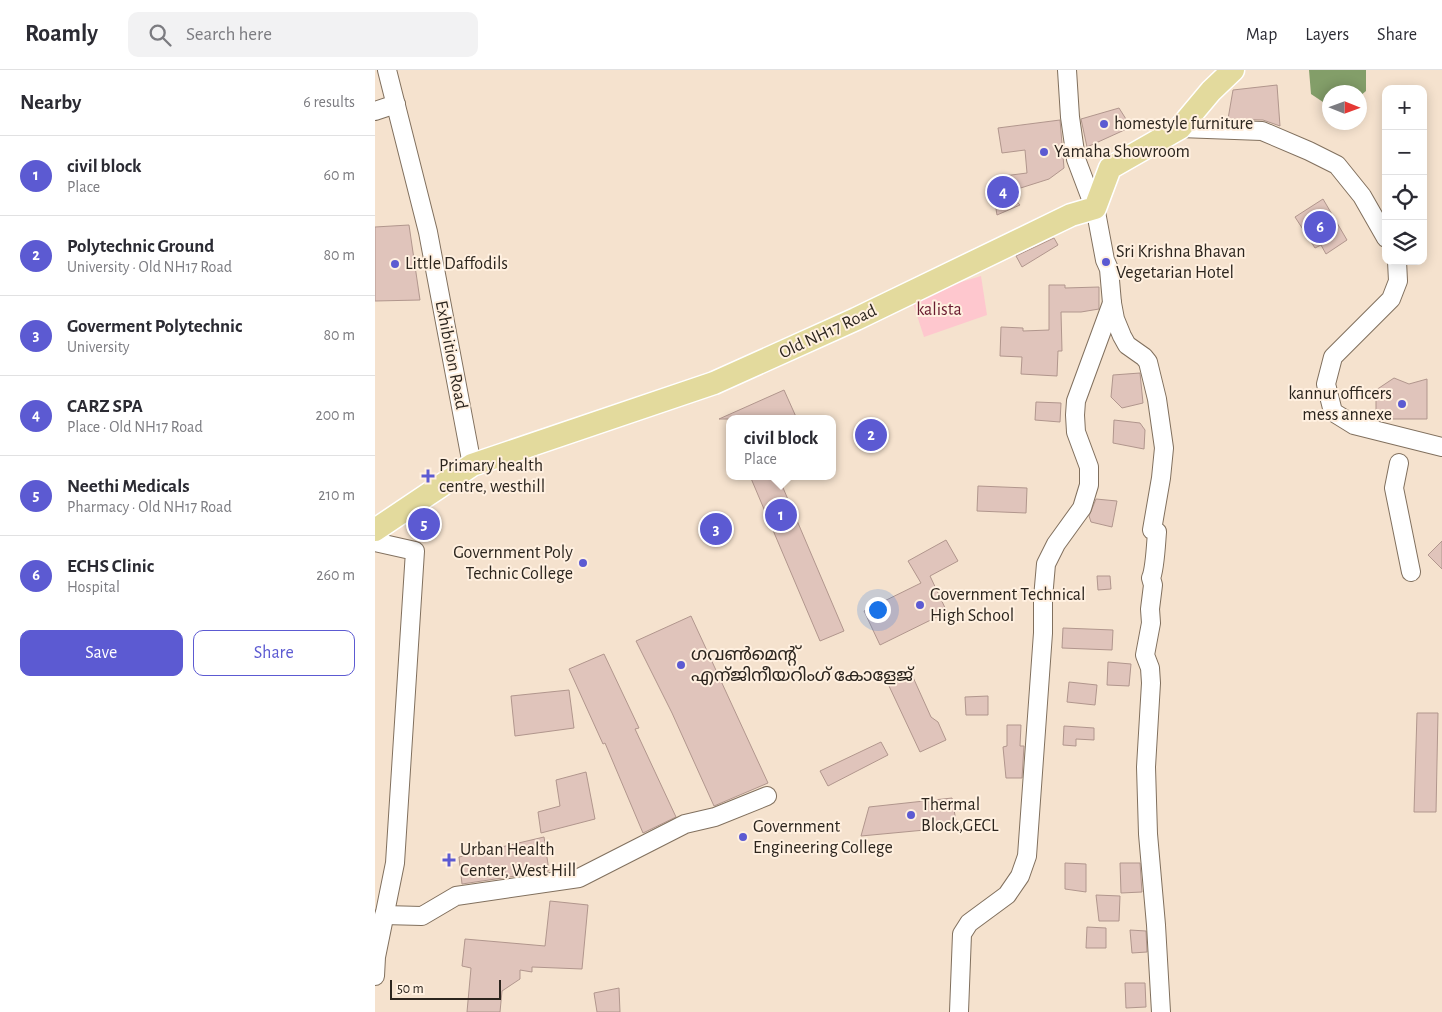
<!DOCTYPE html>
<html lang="en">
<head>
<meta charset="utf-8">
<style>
	:root { --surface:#fff; --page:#f2f2f3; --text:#2b2b33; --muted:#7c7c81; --line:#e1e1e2; --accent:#5c5ad2 }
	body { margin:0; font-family:"Alegreya Sans","Noto Sans Malayalam",sans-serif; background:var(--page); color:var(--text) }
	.controls { position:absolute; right:15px; top:15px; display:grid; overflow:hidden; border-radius:10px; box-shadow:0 2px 12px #0003 }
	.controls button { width:45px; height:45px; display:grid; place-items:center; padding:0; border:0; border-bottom:1px solid var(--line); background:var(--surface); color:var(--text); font:25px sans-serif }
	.compass { position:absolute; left:947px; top:15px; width:45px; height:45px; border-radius:50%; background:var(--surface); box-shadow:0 2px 12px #0003; rotate:91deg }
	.scale { position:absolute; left:15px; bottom:12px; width:111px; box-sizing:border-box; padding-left:5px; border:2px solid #2c251e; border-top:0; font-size:14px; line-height:18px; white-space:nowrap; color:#2c251e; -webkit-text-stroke:4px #fff0e0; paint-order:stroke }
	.you { position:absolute; left:502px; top:539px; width:18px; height:18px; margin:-12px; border:4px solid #fff; border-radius:50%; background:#1a73e8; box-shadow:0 0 0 8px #1a73e833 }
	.badge { display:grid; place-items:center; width:32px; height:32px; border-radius:50%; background:var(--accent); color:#fff; font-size:16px; font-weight:700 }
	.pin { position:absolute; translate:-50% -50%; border:2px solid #fff; box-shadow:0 1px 5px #0006 }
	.popup { position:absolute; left:351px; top:345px; width:110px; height:65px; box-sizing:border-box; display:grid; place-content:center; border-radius:10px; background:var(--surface); filter:drop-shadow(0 1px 4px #0005); font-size:16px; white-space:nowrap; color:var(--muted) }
	.popup b { font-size:19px; color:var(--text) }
	.popup::after { content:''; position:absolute; left:50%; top:100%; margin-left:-10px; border:10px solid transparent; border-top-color:var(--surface) }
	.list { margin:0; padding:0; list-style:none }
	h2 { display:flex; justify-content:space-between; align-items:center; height:65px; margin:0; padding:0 20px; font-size:21px }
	h2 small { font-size:16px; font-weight:400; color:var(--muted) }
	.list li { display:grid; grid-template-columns:32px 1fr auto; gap:15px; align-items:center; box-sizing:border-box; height:80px; padding:0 20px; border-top:1px solid var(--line) }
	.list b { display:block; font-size:19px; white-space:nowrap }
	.list p { margin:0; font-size:16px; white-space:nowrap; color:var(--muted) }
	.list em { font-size:16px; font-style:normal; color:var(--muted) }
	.actions { display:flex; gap:10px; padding:15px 20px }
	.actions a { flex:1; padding:11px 0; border:1px solid var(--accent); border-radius:10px; text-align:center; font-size:18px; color:var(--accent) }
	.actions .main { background:var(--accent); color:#fff }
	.icon { flex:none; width:28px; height:28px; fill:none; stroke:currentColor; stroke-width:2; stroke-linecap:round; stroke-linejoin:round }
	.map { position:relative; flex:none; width:1067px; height:942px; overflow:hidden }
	header { display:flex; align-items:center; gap:30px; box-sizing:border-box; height:70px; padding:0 25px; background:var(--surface); border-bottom:1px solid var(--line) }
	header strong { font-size:24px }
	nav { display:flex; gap:28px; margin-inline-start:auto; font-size:18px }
	.search { width:350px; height:45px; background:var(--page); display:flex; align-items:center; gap:12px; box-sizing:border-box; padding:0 18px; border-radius:10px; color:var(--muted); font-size:19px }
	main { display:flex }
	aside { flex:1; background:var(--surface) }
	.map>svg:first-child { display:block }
	.green { fill:#fec7ce }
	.water { fill:#839e69 }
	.building { fill:#e0c4bb; stroke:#b1968d }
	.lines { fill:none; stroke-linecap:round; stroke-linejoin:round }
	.minor-casing { stroke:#81705e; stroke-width:20 }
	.major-casing { stroke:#fff; stroke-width:25 }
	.minor { stroke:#fff; stroke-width:18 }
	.major { stroke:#e3da9d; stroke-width:22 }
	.poi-dot { fill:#5c5ad2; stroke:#fff0e0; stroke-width:2 }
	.labels { text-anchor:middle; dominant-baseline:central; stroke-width:4; stroke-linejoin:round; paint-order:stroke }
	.poi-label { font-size:18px; fill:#2c251e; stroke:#fff0e0; text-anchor:start }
	.park-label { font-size:18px; fill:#691b2f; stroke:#fff0e0 }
	.street-label { font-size:18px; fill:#2c251e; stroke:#fff0e0 }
</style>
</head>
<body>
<header>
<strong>Roamly</strong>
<div class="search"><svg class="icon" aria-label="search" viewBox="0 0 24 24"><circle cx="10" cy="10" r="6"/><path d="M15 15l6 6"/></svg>Search here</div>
<nav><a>Map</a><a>Layers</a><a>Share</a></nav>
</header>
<main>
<aside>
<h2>Nearby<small>6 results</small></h2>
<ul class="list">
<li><span class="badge">1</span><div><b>civil block</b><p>Place</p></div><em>60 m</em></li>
<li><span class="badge">2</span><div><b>Polytechnic Ground</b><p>University · Old NH17 Road</p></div><em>80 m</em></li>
<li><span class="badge">3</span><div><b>Goverment Polytechnic</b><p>University</p></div><em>80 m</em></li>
<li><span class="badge">4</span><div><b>CARZ SPA</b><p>Place · Old NH17 Road</p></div><em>200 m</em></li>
<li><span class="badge">5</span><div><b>Neethi Medicals</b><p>Pharmacy · Old NH17 Road</p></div><em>210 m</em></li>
<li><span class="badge">6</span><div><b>ECHS Clinic</b><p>Hospital</p></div><em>260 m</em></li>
</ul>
<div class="actions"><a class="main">Save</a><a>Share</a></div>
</aside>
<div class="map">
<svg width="1067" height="942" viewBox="0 0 1067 942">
	<rect width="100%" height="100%" fill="#f5e2ce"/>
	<path class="green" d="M606,206L612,245L549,267L536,227Z"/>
	<path class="water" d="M934,0H991V21L985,26L984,22H954V36L936,24Z"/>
	<g class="building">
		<path d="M902,15L905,56L888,50L853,49L858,20Z"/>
		<path d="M744,38L756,57L712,77L706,49Z"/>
		<path d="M685,50L689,98L674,109L633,122L645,135L622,145L619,127L621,107L652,103L650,80L627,83L623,58Z"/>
		<path d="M948,129L972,170L951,184L946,175L940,178L920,147Z"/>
		<path d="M34,155L45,230L0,231V157Z"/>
		<path d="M679,168L683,175L647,197L641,186Z"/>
		<path d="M674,215H690V218L724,217V239L706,242H686L687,281H683L682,306L646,304L647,287L625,286L626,257L648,258V261L674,260Z"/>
		<path d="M765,303L768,333L747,338L736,327L738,305Z"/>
		<path d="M1019,308L1034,314L1052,309V349H1001V320Z"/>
		<path d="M409,320L422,349H344Z"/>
		<path d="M661,332L686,333L685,352L660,350Z"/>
		<path d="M739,350L765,353L770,360L769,379L738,373Z"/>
		<path d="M375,406H403L469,561L445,571Z"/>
		<path d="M603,416L652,418L651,443L602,441Z"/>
		<path d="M721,429L742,431L737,457L716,452L714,446Z"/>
		<path d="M571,470L583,491L555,506L572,542L505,575L489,541L546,513L533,491Z"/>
		<path d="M1067,471V499L1053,485Z"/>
		<path d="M722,506H735L736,519L723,520Z"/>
		<path d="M316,546L393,713L339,736L297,643L261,571Z"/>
		<path d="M688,558L738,560L737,580L687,578Z"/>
		<path d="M229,584L264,658L260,659L301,747L268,763L230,673L228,674L194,599Z"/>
		<path d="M733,592L756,594L754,616L732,615Z"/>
		<path d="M537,605L556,647L563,652L571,670L545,682L514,616Z"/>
		<path d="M694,612L722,615L720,635L692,632Z"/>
		<path d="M194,620L199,658L140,666L136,626Z"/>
		<path d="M613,626V645H591L590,627Z"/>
		<path d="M1042,643H1063L1061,742H1039Z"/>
		<path d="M632,655H646L645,676H649L647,708H631L628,677L632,676Z"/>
		<path d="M689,656L719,658V670L701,669V676L688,675Z"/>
		<path d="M506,672L513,685L453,716L445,701Z"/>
		<path d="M211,702L220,749L166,763L163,742L185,736L181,710Z"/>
		<path d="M577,728L582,757L486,766L494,737Z"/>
		<path d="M169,767L174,801L87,814L84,787Z"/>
		<path d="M690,793L711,794V822L690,819Z"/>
		<path d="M745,793H765L767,822L746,823Z"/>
		<path d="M721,825L745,826L744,851H724Z"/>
		<path d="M175,831L213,835L207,899L157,897V902L145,900V909L127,921L125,942H92L96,898L87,896L90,869L170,876Z"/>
		<path d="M712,857L731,858V878H711Z"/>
		<path d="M755,860L771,861L772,882L757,883Z"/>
		<path d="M750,913H770L771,937L751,938Z"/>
		<path d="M244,918L245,942H222L219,923Z"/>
	</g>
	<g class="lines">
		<g class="minor-casing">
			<g id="minor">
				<path d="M12,0L53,162L97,395"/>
				<path d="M692,0L695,47L701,89L721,142L730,190L734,199L737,233L740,249L747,266L752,275L769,287L773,292L782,329L789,378L786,408L777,460L782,462C781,474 780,499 776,508L778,515L775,539L776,553L770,585L775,598L776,613L771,697L773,764L781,855L786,942"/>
				<path d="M0,41L21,34"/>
				<path d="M805,58L887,61L934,81L962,95L987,126L1011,168"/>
				<path d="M1022,191L1023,211L1016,229L958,287L951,314L958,342L979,355L1067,377"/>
				<path d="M1024,393L1019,418L1036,502"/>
				<path d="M0,472L40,481L20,793L1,887L0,906"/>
				<path d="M9,845L47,846L81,826L204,808L310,754L340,747L392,726"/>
				<path d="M584,942L587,864L594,853L632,825L645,806L652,786L668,563V528L671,494L681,474L707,438L714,415V397L701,362L700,345L701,331L737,233"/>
			</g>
		</g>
		<g class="major-casing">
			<path id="major" d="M0,460L97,395L339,313L481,249L696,145L720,138L735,98L805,58L836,21L858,0"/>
		</g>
		<use href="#minor" class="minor"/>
		<use href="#major" class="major"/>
	</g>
	<g class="poi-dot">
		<circle cx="729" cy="54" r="5"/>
		<circle cx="669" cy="82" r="5"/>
		<circle cx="731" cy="192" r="5"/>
		<circle cx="20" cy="194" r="5"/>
		<circle cx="1027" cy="334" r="5"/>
		<path d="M50.5 398.5h5v5h5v5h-5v5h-5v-5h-5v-5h5z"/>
		<circle cx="208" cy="493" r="5"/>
		<circle cx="545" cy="535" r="5"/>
		<circle cx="306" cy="595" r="5"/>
		<circle cx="536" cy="745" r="5"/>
		<circle cx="368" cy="767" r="5"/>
		<path d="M71.5 782.5h5v5h5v5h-5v5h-5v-5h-5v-5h5z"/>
	</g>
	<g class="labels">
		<g class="poi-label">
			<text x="739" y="54">homestyle furniture</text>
			<text x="679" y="82">Yamaha Showroom</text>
			<text x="741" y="182">Sri Krishna Bhavan<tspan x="741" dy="21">Vegetarian Hotel</tspan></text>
			<text x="30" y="194">Little Daffodils</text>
			<text x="1017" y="324" text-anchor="end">kannur officers<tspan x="1017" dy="21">mess annexe</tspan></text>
			<text x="64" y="396">Primary health<tspan x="64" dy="21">centre, westhill</tspan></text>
			<text x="198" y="483" text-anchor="end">Government Poly<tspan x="198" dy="21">Technic College</tspan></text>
			<text x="555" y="525">Government Technical<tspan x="555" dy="21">High School</tspan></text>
			<text x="316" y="585">ഗവൺമെന്റ്<tspan x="316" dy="21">എന്ജിനീയറിംഗ് കോളേജ്</tspan></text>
			<text x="546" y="735">Thermal<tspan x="546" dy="21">Block,GECL</tspan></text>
			<text x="378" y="757">Government<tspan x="378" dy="21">Engineering College</tspan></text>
			<text x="85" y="780">Urban Health<tspan x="85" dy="21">Center, West Hill</tspan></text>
		</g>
		<g class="park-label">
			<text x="564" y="240">kalista</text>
		</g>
		<g class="street-label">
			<text transform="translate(453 262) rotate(-25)">Old NH17 Road</text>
			<text transform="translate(76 285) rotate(79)">Exhibition Road</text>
		</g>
	</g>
</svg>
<div class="controls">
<button>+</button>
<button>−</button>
<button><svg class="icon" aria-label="locate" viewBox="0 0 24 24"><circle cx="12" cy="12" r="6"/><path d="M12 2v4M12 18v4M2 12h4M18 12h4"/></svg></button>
<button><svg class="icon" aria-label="layers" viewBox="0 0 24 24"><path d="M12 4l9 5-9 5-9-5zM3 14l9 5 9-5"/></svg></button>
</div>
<svg class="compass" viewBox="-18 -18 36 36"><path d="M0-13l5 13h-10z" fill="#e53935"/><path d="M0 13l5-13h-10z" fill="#7c7c81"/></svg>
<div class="scale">50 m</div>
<div class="you"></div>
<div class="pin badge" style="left:406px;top:445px">1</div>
<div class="popup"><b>civil block</b>Place</div>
<div class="pin badge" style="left:496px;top:365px">2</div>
<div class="pin badge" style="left:341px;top:459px">3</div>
<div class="pin badge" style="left:628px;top:122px">4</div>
<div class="pin badge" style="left:49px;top:454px">5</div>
<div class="pin badge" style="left:945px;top:157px">6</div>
</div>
</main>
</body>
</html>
